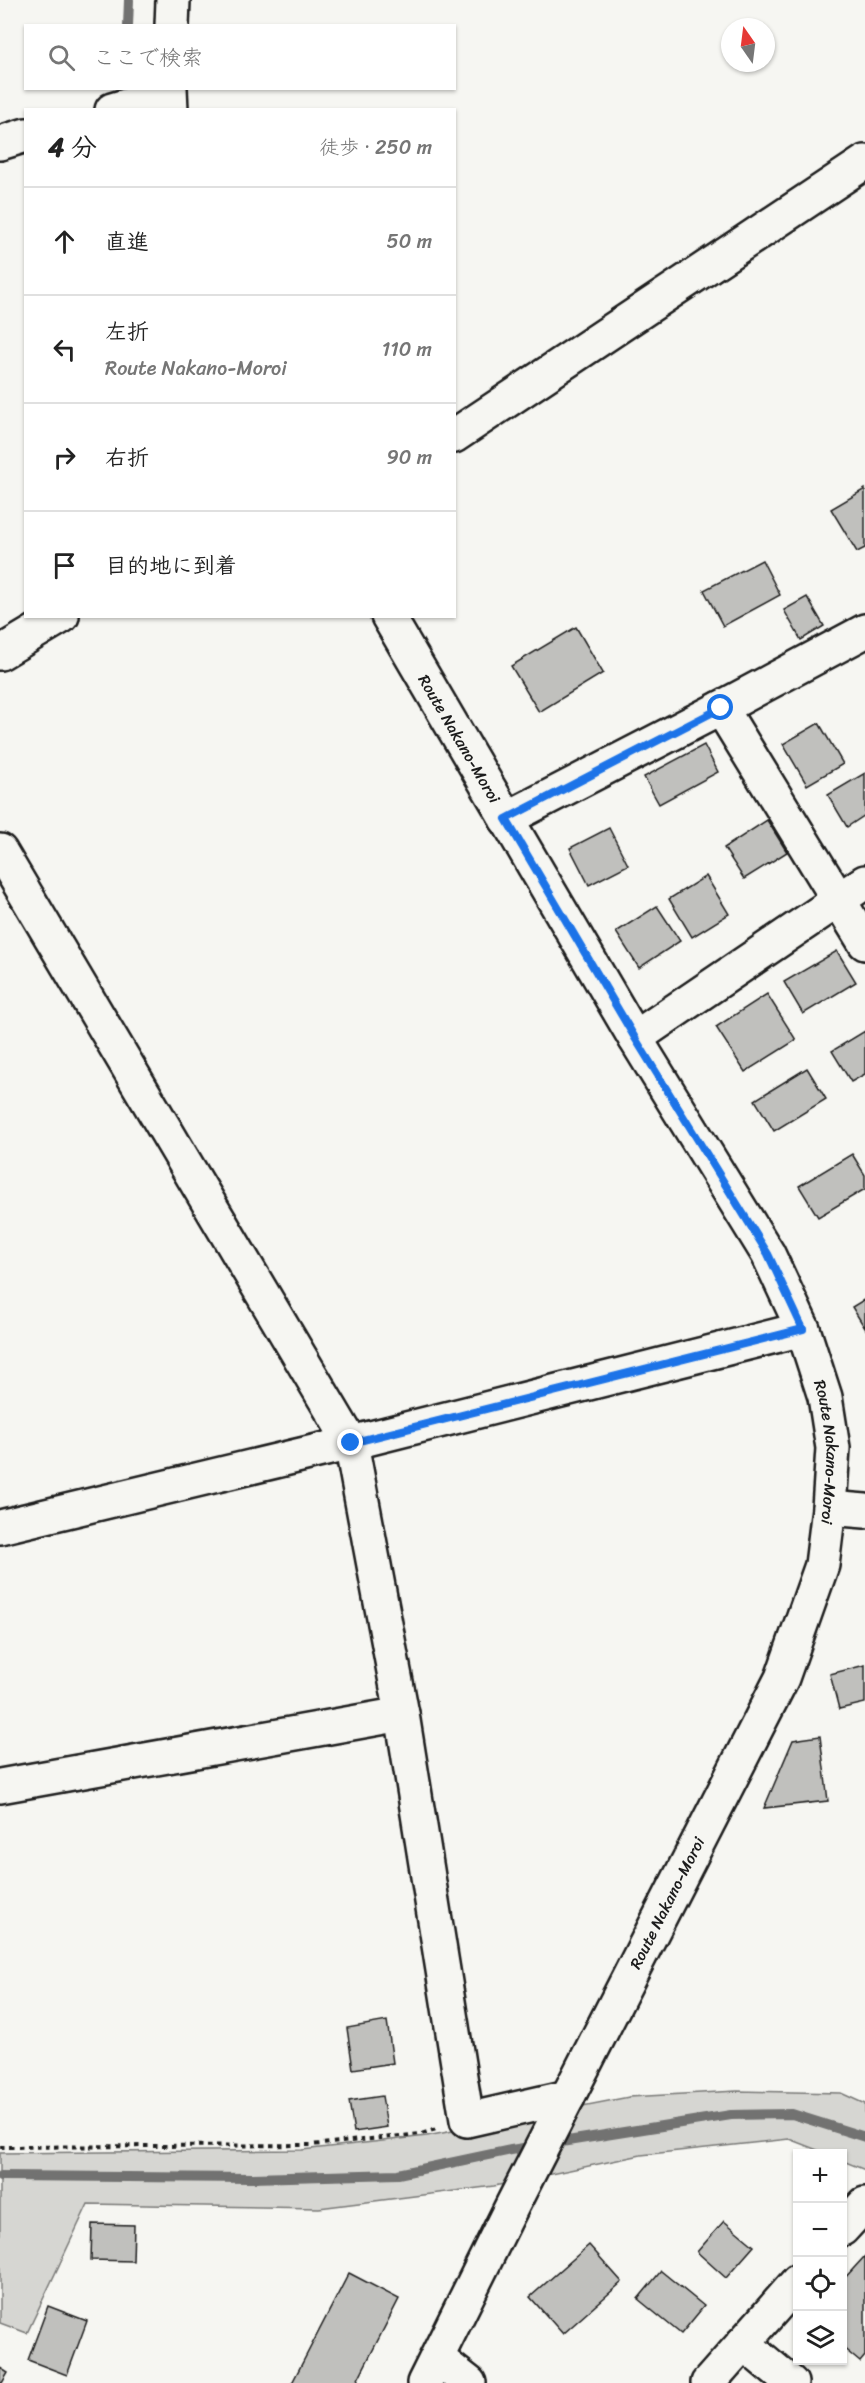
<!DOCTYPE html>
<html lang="ja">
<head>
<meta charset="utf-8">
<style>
	:root { --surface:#fff; --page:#f2f2f2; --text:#222; --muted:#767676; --line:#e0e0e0 }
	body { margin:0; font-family:Sriracha,"Klee One",sans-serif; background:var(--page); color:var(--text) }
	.controls { position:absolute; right:18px; bottom:18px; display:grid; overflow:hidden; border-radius:0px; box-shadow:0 2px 4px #0004 }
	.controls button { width:54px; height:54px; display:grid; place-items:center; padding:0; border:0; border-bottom:2px solid var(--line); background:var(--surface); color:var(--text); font:30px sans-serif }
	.compass { position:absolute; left:721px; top:18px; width:54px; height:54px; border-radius:50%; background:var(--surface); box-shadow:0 2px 4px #0004; rotate:346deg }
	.stop { position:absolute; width:18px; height:18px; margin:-14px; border:4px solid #1a73e8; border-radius:50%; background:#fff }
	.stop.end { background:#1a73e8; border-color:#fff; box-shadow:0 2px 6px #0008 }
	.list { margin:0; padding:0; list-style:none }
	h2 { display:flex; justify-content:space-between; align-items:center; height:78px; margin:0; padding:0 24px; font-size:26px }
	h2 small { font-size:20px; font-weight:400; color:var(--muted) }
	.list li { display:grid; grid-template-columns:39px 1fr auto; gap:18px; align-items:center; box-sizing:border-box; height:108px; padding:0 24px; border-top:2px solid var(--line) }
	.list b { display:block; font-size:22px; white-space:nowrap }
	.list p { margin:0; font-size:20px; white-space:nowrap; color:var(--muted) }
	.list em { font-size:20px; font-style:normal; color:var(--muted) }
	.icon { flex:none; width:33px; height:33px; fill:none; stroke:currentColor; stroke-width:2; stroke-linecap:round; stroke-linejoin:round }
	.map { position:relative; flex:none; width:865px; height:2383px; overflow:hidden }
	.search { position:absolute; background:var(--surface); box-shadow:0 2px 4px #0004; left:24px; top:24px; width:432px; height:66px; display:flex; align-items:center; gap:15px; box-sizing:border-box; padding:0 21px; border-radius:0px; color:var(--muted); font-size:22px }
	.panel { position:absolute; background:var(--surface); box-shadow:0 2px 4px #0004; left:24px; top:108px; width:432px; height:510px; border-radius:0px }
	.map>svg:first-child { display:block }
	.green { fill:#d6d6d2; stroke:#797977; stroke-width:1.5 }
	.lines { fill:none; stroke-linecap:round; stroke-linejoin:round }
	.stream { stroke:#727271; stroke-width:10 }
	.building { fill:#c0c0bd; stroke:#1c1c1c; stroke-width:1.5 }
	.minor-casing { stroke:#1c1c1c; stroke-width:38 }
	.tertiary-casing { stroke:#1c1c1c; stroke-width:38 }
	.secondary-casing { stroke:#1c1c1c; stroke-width:38 }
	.path { stroke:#1c1c1c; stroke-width:4; stroke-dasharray:4.5 4.5; stroke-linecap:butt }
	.minor { stroke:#f6f6f2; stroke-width:33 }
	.tertiary { stroke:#f6f6f2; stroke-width:33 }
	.secondary { stroke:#f6f6f2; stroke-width:33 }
	.route { stroke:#1a73e8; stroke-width:8 }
	.labels { text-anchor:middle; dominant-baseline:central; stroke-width:4.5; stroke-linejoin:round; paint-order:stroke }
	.street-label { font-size:16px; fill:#1c1c1c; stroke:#f6f6f2 }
</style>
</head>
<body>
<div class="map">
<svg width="865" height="2383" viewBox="0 0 865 2383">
	<rect width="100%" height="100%" fill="#f6f6f2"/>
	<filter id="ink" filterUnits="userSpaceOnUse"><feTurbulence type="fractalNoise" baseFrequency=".0167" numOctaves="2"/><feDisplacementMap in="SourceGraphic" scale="12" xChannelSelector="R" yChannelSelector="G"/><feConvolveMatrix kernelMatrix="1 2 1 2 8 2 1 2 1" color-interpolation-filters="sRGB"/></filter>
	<g filter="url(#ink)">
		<path class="green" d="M737,2091L841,2093L865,2104V2170L843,2161L842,2154L825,2153L789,2139L641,2155L494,2186L319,2208L88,2204L27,2333L0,2323V2153L302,2150L427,2136L629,2097Z"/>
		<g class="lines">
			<g class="stream">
				<path d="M128,26L129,0"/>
				<path d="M0,2176L253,2178L398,2174L511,2150L731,2115L792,2114L865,2137"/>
			</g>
		</g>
		<g class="building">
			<path d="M865,489V548L857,552L831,509Z"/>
			<path d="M762,560L780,595L723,626L704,590Z"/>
			<path d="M807,597L824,626L801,640L784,610Z"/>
			<path d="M576,627L603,673L539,712L511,666Z"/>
			<path d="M819,723L843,764L807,785L783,744Z"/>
			<path d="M704,745L718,772L659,804L644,777Z"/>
			<path d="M865,773V815L847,827L828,795Z"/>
			<path d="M767,820L787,852L744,879L724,848Z"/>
			<path d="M609,828L628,865L589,885L570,848Z"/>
			<path d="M706,876L729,914L692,937L669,899Z"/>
			<path d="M657,906L680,941L639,968L616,932Z"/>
			<path d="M837,951L856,982L803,1014L784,982Z"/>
			<path d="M767,994L796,1040L745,1072L716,1027Z"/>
			<path d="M865,1031V1074L851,1082L832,1051Z"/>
			<path d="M807,1068L826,1099L774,1131L755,1100Z"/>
			<path d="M852,1154L865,1175V1189L818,1217L799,1186Z"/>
			<path d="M865,1299V1328L852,1307Z"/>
			<path d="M865,1665V1703L839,1709L830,1674Z"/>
			<path d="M820,1736L828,1801L764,1808L793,1740Z"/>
			<path d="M387,2021L393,2063L353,2069L347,2028Z"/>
			<path d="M382,2096L387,2127L354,2132L349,2101Z"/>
			<path d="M724,2221L754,2246L726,2278L697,2252Z"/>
			<path d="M92,2224L134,2225L133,2261L91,2260Z"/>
			<path d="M589,2245L622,2282L563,2334L530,2297Z"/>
			<path d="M865,2256V2356L860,2362L842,2347V2281Z"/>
			<path d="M661,2271L704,2306L681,2334L638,2299Z"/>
			<path d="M349,2273L399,2299L356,2383H292Z"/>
			<path d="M48,2306L87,2321L67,2375L28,2360Z"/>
			<path d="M0,2368L8,2373L2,2383H0Z"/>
		</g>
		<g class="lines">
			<g class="minor-casing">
				<g id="minor">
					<path d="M112,110L169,93"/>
					<path d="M0,143L26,135"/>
					<path d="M454,436L865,162"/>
					<path d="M721,708L865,943"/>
					<path d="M506,819L721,708L865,631"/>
					<path d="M0,851L351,1443L402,1714L467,2120L568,2097"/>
					<path d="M635,1038L865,882"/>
					<path d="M0,1527L351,1443L803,1329"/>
					<path d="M0,1786L402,1714"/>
					<path d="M842,2229L865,2204"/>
					<path d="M743,2343L791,2383"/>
					<path d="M437,2358L469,2383"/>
					<path d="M708,2383L798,2281"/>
				</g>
			</g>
			<g class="tertiary-casing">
				<g id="tertiary">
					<path d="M0,653L62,616"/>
					<path d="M829,1508L865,1511"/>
				</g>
			</g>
			<g class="secondary-casing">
				<g id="secondary">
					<path d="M172,26L173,0"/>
					<path d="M170,88L171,110"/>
					<path id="s1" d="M388,616L635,1038L768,1254L803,1329L825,1397L833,1448L829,1508L822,1565L782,1678L513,2204L424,2383"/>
				</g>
			</g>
			<path class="path" d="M0,2147L311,2145L421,2134L436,2129"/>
			<use href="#minor" class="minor"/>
			<use href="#tertiary" class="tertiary"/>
			<use href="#secondary" class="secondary"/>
		</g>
	</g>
	<g class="lines" filter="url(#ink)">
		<path class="route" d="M351,1443L803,1329L768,1254L635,1038L506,819L721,708"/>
	</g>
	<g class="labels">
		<g class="street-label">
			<text stroke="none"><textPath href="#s1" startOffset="142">Route Nakano-Moroi</textPath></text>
			<text stroke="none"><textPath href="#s1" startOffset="952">Route Nakano-Moroi</textPath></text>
			<text transform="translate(667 1903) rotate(-63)">Route Nakano-Moroi</text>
		</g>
	</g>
</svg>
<div class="controls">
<button>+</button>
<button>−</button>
<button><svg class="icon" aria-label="locate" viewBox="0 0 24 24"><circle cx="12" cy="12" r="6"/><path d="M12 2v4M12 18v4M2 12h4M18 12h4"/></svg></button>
<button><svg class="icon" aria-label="layers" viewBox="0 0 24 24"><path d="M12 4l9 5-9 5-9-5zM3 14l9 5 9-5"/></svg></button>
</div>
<svg class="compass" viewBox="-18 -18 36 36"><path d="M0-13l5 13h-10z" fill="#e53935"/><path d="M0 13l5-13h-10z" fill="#767676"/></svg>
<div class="stop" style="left:721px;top:708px"></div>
<div class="stop end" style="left:351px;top:1443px"></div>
<div class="search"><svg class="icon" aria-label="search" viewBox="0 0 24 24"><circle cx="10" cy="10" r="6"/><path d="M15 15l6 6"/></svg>ここで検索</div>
<section class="panel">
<h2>4 分<small>徒歩 · 250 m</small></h2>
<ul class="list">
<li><svg class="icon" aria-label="ahead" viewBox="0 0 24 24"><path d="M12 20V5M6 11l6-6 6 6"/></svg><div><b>直進</b></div><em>50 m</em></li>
<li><svg class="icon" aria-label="left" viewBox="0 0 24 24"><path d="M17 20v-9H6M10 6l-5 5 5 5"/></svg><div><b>左折</b><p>Route Nakano-Moroi</p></div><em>110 m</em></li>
<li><svg class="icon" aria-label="right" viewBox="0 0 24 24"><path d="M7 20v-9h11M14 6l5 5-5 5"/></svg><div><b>右折</b></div><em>90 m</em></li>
<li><svg class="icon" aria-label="arrive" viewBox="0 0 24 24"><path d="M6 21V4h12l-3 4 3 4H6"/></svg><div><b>目的地に到着</b></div></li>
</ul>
</section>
</div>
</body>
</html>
